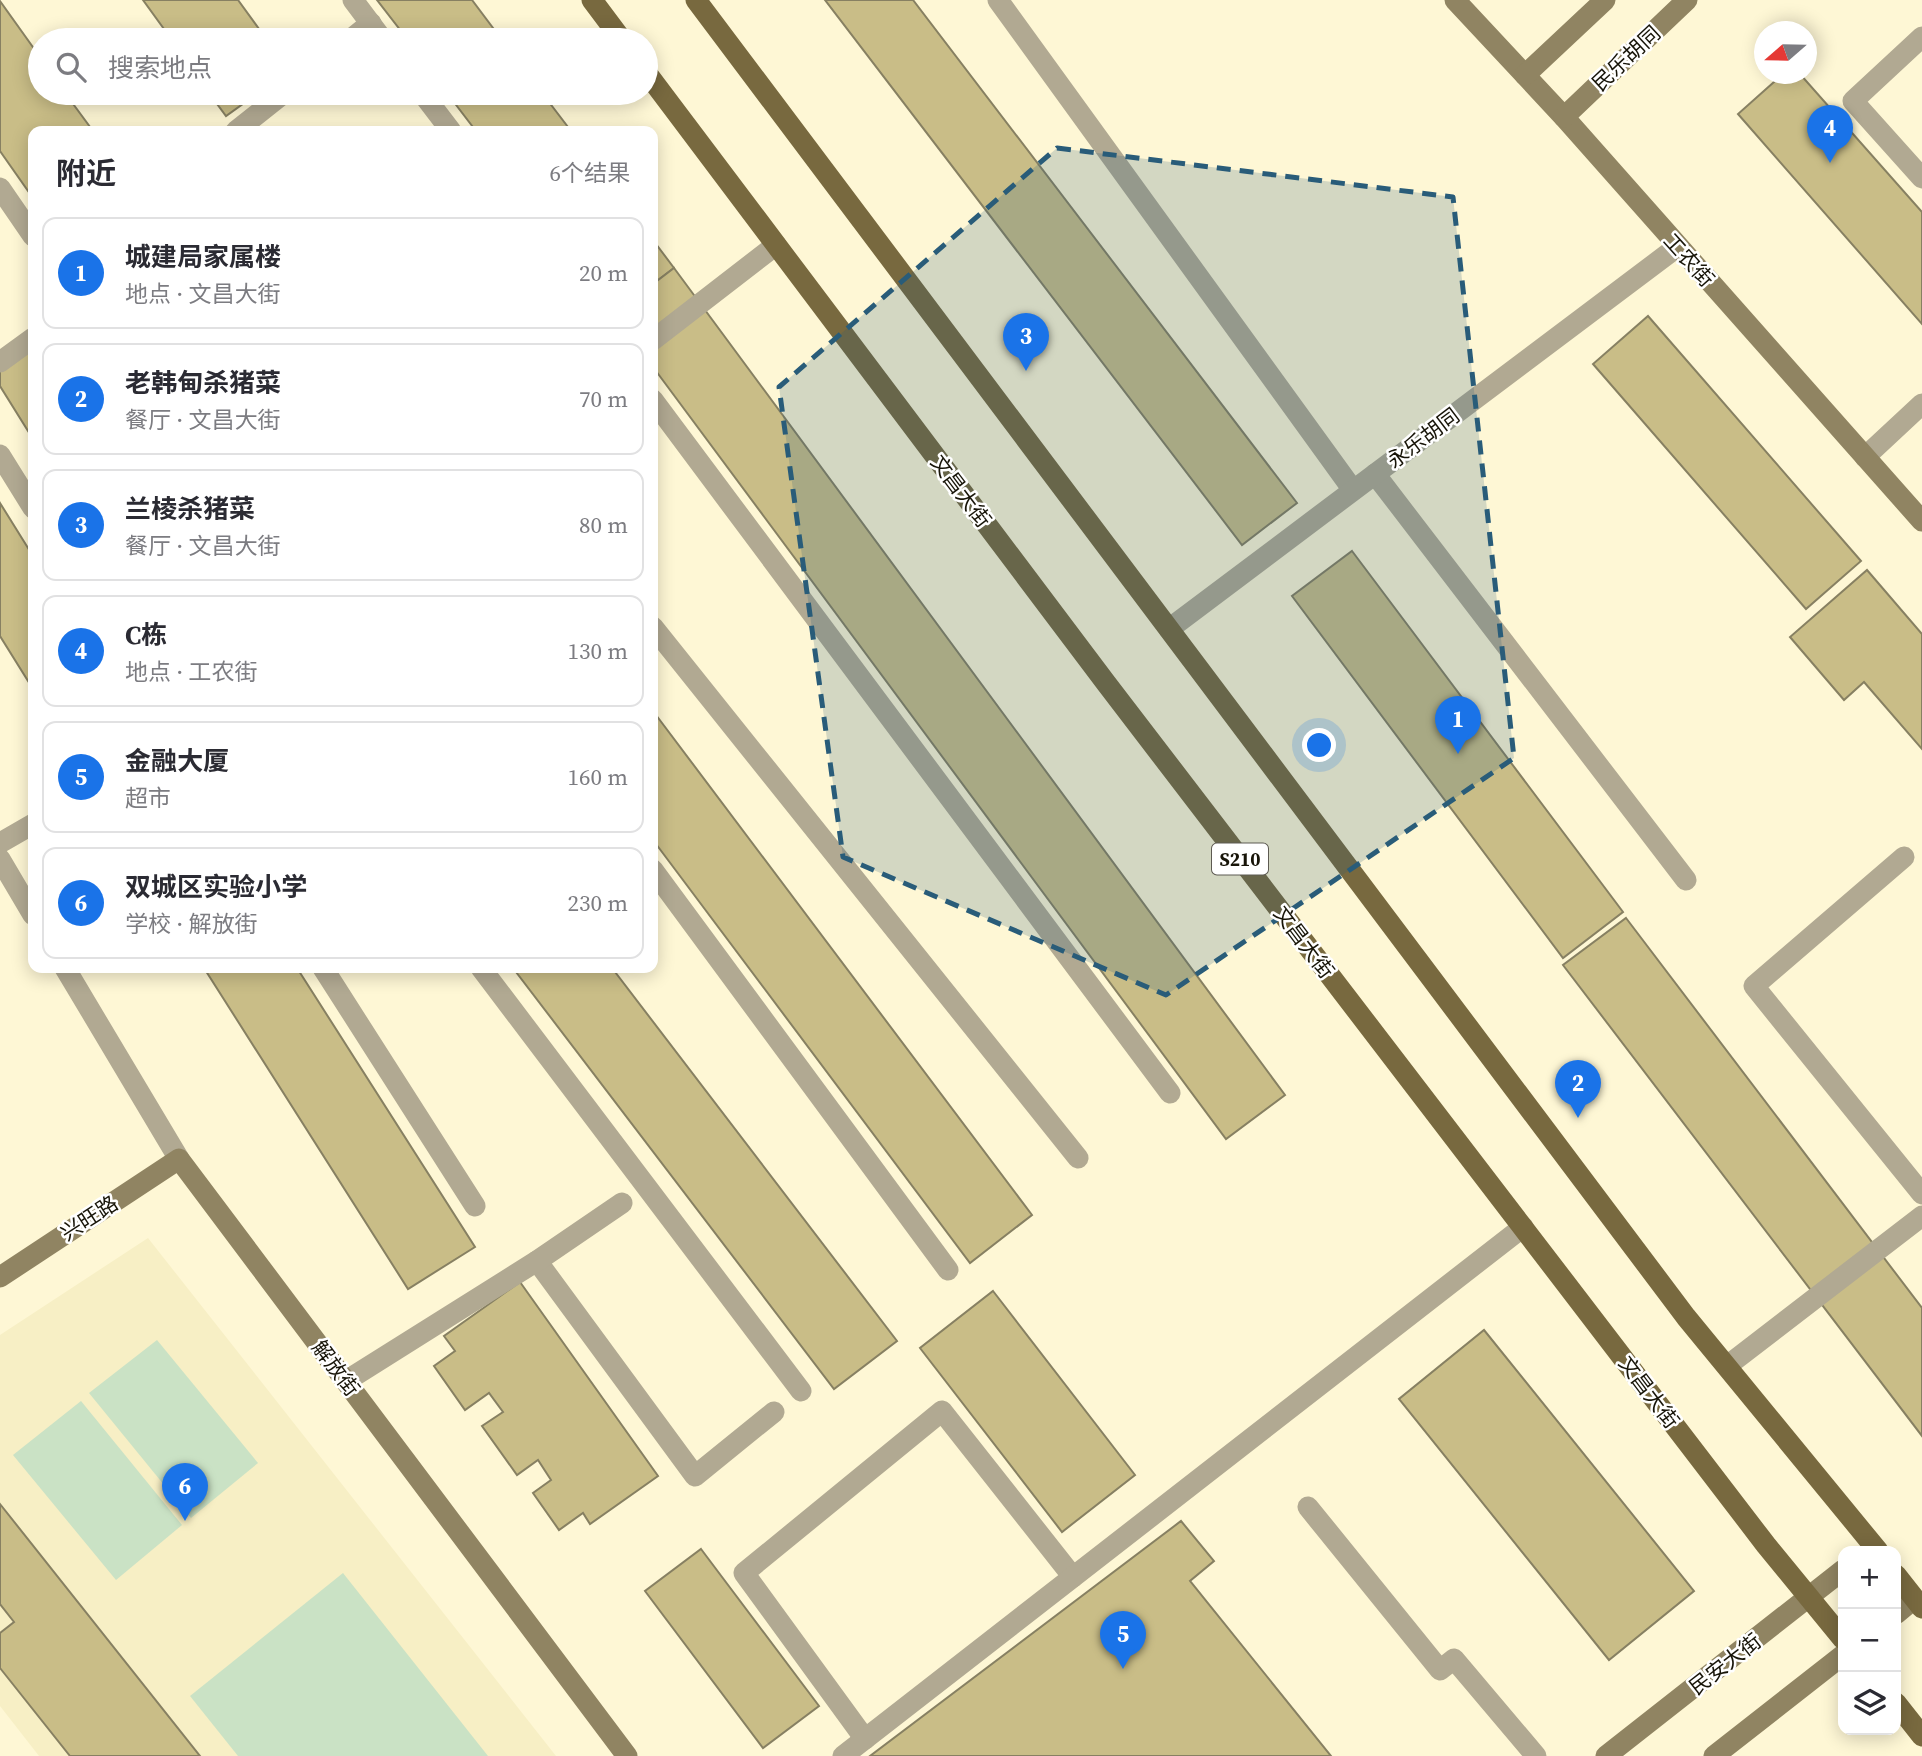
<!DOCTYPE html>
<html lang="zh">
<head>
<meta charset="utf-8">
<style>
	:root { --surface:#fff; --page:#f2f2f3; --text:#2b2b33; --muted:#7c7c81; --line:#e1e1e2; --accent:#1a73e8 }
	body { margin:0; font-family:"Source Serif 4","Noto Sans SC",serif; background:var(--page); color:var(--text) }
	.controls { position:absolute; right:21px; bottom:21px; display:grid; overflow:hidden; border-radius:14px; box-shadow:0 4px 18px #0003 }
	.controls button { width:63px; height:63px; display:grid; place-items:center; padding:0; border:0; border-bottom:2px solid var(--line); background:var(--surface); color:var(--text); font:35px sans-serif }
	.compass { position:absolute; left:1754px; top:21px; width:63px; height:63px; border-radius:50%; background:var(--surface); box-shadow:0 4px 18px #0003; rotate:250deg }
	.you { position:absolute; left:1320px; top:746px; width:24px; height:24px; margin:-18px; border:5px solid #fff; border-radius:50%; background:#1a73e8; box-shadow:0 0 0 10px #1a73e833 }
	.badge { display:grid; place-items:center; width:46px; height:46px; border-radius:50%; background:var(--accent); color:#fff; font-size:23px; font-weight:700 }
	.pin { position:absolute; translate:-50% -58px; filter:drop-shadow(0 2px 4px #0008) }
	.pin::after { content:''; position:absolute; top:37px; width:24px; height:21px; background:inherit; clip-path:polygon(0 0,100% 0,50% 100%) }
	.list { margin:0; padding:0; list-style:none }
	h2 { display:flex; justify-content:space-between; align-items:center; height:91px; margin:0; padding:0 28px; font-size:30px }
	h2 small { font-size:23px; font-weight:400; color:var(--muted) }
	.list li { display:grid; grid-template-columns:46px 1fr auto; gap:21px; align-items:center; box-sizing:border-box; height:112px; margin:0 14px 14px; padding:0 14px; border:2px solid var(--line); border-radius:14px }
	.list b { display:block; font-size:26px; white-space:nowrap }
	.list p { margin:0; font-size:23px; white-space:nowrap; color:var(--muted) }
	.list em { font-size:23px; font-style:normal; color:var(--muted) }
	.icon { flex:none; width:38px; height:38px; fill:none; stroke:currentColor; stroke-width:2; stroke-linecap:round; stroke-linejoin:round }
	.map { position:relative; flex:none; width:1922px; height:1756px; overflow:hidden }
	.search { position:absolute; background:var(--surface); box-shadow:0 4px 18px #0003; left:28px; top:28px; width:630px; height:77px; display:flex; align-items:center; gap:18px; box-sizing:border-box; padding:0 24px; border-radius:38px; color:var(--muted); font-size:26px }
	.panel { position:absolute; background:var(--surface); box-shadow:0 4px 18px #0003; left:28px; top:126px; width:630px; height:847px; border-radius:14px }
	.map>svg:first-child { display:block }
	.built { fill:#f7efc5 }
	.green { fill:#cae2c5 }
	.building { fill:#c9bd87; stroke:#878062; stroke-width:2 }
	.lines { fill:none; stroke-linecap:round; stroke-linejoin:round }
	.lane { stroke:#b1a992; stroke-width:21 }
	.street { stroke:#b1a992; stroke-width:21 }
	.secondary { stroke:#908462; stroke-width:21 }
	.primary { stroke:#78693f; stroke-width:21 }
	.marked { fill:#295c79; fill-opacity:0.2; stroke:#295c79; stroke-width:5; stroke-dasharray:14 9; stroke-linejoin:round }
	.labels { text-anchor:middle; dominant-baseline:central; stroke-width:5; stroke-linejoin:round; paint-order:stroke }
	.shield { fill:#fff; stroke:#5d5a52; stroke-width:2 }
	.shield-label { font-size:19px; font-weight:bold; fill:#171408 }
	.street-label { font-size:21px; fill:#171408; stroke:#fff }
</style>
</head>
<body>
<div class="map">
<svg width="1922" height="1756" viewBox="0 0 1922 1756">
	<rect width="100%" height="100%" fill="#fef7d5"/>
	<path class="built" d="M148,1238L556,1756H39L0,1706V1335Z"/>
	<g class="green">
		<path d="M157,1340L258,1463L191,1518L89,1393Z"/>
		<path d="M81,1401L182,1525L116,1580L13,1455Z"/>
		<path d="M343,1573L488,1756H238L190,1696Z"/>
	</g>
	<g class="building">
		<path d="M143,0H238L267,40H172Z"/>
		<path d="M377,0H472L502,40H408Z"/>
		<path d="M825,0H913L1297,503L1242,545Z"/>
		<path d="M0,1L40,57V93H65L93,131H33V198L0,151Z"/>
		<path d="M1783,74H1800L1922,212V324L1738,114Z"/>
		<path d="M209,93H258L226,116Z"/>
		<path d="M447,93H542L571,131H476Z"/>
		<path d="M653,240L674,268L653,284Z"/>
		<path d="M674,268L1285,1095L1226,1139L653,367V284Z"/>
		<path d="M1648,316L1861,561L1806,609L1593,364Z"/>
		<path d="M33,346V439L0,386V368Z"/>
		<path d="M0,503L33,556V689L0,636Z"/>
		<path d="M1352,551L1623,912L1563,958L1292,596Z"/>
		<path d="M1867,570L1922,634V749L1864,682L1844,700L1790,637Z"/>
		<path d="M653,711L1032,1215L970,1263L653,840Z"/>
		<path d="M1626,918L1922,1308V1436L1563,965Z"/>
		<path d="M204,968H297L475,1247L408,1289Z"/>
		<path d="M513,968H612L897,1341L834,1389Z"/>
		<path d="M520,1282L658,1476L590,1524L583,1513L559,1530L533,1493L551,1480L538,1460L517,1475L482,1426L503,1412L489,1393L465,1410L434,1366L455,1351L444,1336Z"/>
		<path d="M993,1291L1135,1475L1062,1532L920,1348Z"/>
		<path d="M1484,1330L1694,1591L1609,1660L1399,1399Z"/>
		<path d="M0,1504L200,1756H70L0,1668V1633L14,1622L0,1604Z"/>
		<path d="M1181,1521L1214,1561L1190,1581L1331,1756H870Z"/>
		<path d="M701,1549L819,1706L763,1748L645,1591Z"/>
	</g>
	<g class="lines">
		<g class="lane">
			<path d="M353,0L383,40"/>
			<path d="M998,0L1353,490"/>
			<path d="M1922,37L1853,101L1922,178"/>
			<path d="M350,40L371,23"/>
			<path d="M422,93L451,131"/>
			<path d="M236,131L284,93"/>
			<path d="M0,188L33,236"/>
			<path d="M0,362L33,338"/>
			<path d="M653,400L1170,1093"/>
			<path d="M0,455L33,508"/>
			<path d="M1865,457L1922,404"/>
			<path d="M1375,474L1686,880"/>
			<path d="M653,627L1078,1158"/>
			<path d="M1904,857L1754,986L1922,1194"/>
			<path d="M653,870L948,1270"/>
			<path d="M323,968L475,1206"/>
			<path d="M481,968L801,1391"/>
			<path d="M537,1261L695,1476L774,1412"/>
			<path d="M1727,1366L1922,1216"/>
			<path d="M346,1381L537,1261L622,1203"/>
			<path d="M1308,1507L1440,1670L1454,1659L1536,1756"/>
			<path d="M865,1739L744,1573L942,1411L1073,1577"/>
		</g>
		<g class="street">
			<path d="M653,340L776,245"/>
			<path d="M1169,629L1677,247"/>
			<path d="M0,843L33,824"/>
			<path d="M0,859L33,915"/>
			<path d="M65,968L179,1159"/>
			<path d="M843,1756L1523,1227"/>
		</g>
		<g class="secondary">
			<path d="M1455,0L1564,117L1922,521"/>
			<path d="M1525,75L1605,0"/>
			<path d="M1564,117L1687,0"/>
			<path d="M0,1277L179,1159L627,1756"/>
			<path d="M1896,1614L1914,1599"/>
			<path d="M1606,1756L1843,1570"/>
			<path d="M1714,1756L1843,1655"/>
		</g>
		<g class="primary">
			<path d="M592,0L622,40"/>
			<path d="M696,0L1686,1317L1878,1551"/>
			<path d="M646,72L1106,683L1766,1545L1843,1639"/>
			<path d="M1896,1575L1922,1608"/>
			<path d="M1896,1703L1922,1736"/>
		</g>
	</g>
	<path class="marked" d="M1057,148L1453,197L1514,758L1166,995L843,857L779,387Z"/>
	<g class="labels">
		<rect class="shield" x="1212" y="843.5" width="56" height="31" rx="5"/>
		<g class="shield-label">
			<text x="1240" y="859">S210</text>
		</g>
		<g class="street-label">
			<text transform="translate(1626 58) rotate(-43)">民乐胡同</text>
			<text transform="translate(1689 260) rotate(48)">工农街</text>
			<text transform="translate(1423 438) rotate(-37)">永乐胡同</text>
			<text transform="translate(961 491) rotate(53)">文昌大街</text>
			<text transform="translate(1304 942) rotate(53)">文昌大街</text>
			<text transform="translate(89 1218) rotate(-33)">兴旺路</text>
			<text transform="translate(336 1368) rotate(53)">解放街</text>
			<text transform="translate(1649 1392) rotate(53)">文昌大街</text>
			<text transform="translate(1725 1664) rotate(-38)">民安大街</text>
		</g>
	</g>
</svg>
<div class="controls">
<button>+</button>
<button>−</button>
<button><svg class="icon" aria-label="layers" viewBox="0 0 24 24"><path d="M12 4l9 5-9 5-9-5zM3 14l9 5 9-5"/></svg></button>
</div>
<svg class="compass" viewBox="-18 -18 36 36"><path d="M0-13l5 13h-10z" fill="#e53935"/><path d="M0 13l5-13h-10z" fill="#7c7c81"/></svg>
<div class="you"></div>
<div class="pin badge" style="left:1458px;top:754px">1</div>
<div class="pin badge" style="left:1578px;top:1118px">2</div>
<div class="pin badge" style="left:1026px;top:371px">3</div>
<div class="pin badge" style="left:1830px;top:163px">4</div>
<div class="pin badge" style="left:1123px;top:1669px">5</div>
<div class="pin badge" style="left:185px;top:1521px">6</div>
<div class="search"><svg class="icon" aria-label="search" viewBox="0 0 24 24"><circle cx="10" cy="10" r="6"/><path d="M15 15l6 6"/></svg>搜索地点</div>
<section class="panel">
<h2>附近<small>6个结果</small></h2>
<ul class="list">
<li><span class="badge">1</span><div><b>城建局家属楼</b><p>地点 · 文昌大街</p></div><em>20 m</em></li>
<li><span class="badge">2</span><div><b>老韩甸杀猪菜</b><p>餐厅 · 文昌大街</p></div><em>70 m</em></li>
<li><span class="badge">3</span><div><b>兰棱杀猪菜</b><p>餐厅 · 文昌大街</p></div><em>80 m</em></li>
<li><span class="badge">4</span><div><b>C栋</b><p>地点 · 工农街</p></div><em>130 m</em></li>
<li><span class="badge">5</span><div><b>金融大厦</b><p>超市</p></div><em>160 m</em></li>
<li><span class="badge">6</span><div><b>双城区实验小学</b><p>学校 · 解放街</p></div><em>230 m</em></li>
</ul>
</section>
</div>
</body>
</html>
